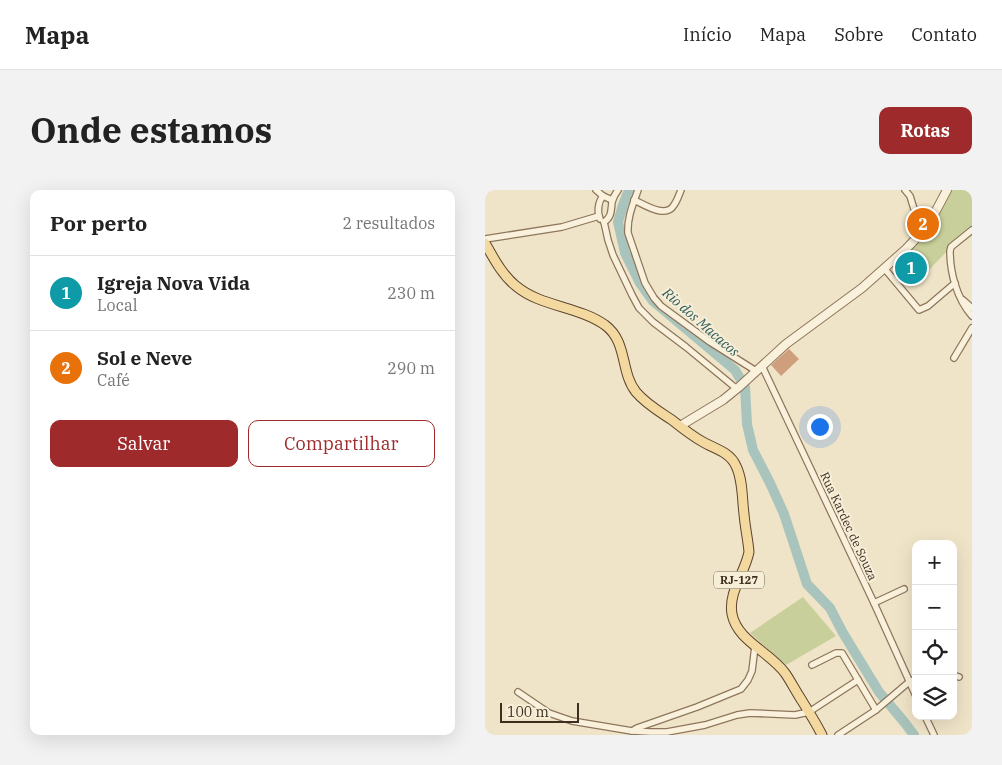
<!DOCTYPE html>
<html lang="pt">
<head>
<meta charset="utf-8">
<style>
	:root { --surface:#fff; --page:#f2f2f2; --text:#222; --muted:#767676; --line:#e0e0e0; --accent:#9e2a2b }
	body { margin:0; font-family:"IBM Plex Serif",serif; background:var(--page); color:var(--text) }
	.controls { position:absolute; right:15px; bottom:15px; display:grid; overflow:hidden; border-radius:10px; box-shadow:0 5px 20px #0002 }
	.controls button { width:45px; height:45px; display:grid; place-items:center; padding:0; border:0; border-bottom:1px solid var(--line); background:var(--surface); color:var(--text); font:25px sans-serif }
	.scale { position:absolute; left:15px; bottom:12px; width:79px; box-sizing:border-box; padding-left:5px; border:2px solid #3d2e20; border-top:0; font-size:14px; line-height:18px; white-space:nowrap; color:#3d2e20; -webkit-text-stroke:4px #f7eed8; paint-order:stroke }
	.you { position:absolute; left:334px; top:236px; width:18px; height:18px; margin:-12px; border:4px solid #fff; border-radius:50%; background:#1a73e8; box-shadow:0 0 0 8px #1a73e833 }
	.badge { display:grid; place-items:center; width:32px; height:32px; border-radius:50%; background:var(--accent); color:#fff; font-size:16px; font-weight:700 }
	.pin { position:absolute; translate:-50% -50%; border:2px solid #fff; box-shadow:0 1px 5px #0006 }
	.list { margin:0; padding:0; list-style:none }
	h2 { display:flex; justify-content:space-between; align-items:center; height:65px; margin:0; padding:0 20px; font-size:21px }
	h2 small { font-size:16px; font-weight:400; color:var(--muted) }
	.list li { display:grid; grid-template-columns:32px 1fr auto; gap:15px; align-items:center; box-sizing:border-box; height:75px; padding:0 20px; border-top:1px solid var(--line) }
	.list b { display:block; font-size:19px; white-space:nowrap }
	.list p { margin:0; font-size:16px; white-space:nowrap; color:var(--muted) }
	.list em { font-size:16px; font-style:normal; color:var(--muted) }
	.actions { display:flex; gap:10px; padding:15px 20px }
	.actions a { flex:1; padding:11px 0; border:1px solid var(--accent); border-radius:10px; text-align:center; font-size:18px; color:var(--accent) }
	.actions .main { background:var(--accent); color:#fff }
	.icon { flex:none; width:28px; height:28px; fill:none; stroke:currentColor; stroke-width:2; stroke-linecap:round; stroke-linejoin:round }
	.map { position:relative; flex:none; width:487px; height:545px; overflow:hidden; border-radius:10px }
	header { display:flex; align-items:center; gap:30px; box-sizing:border-box; height:70px; padding:0 25px; background:var(--surface); border-bottom:1px solid var(--line) }
	header strong { font-size:24px }
	nav { display:flex; gap:28px; margin-inline-start:auto; font-size:18px }
	.intro { display:flex; align-items:center; justify-content:space-between; box-sizing:border-box; height:120px; padding:0 30px }
	h1 { margin:0; font-size:35px }
	.button { padding:12px 22px; border-radius:10px; background:var(--accent); color:#fff; font-size:18px; font-weight:700 }
	main { display:flex; gap:30px; padding:0 30px }
	aside { flex:1; background:var(--surface); border-radius:10px; box-shadow:0 5px 20px #0002 }
	.map>svg:first-child { display:block }
	.green { fill:#c9cf9b }
	.lines { fill:none; stroke-linecap:round; stroke-linejoin:round }
	.river { stroke:#a9c4bc; stroke-width:10 }
	.building { fill:#cf9f7d }
	.minor-casing { stroke:#8d765c; stroke-width:8 }
	.tertiary-casing { stroke:#8d765c; stroke-width:10 }
	.primary-casing { stroke:#5b4430; stroke-width:11 }
	.minor { stroke:#faf1dc; stroke-width:5.5 }
	.tertiary { stroke:#faf1dc; stroke-width:8 }
	.primary { stroke:#f3d9a0; stroke-width:9 }
	.labels { text-anchor:middle; dominant-baseline:central; stroke-width:4; stroke-linejoin:round; paint-order:stroke }
	.shield { fill:#f7eed8; stroke:#756857; stroke-width:1 }
	.shield-label { font-size:11px; font-weight:bold; fill:#3d2e20 }
	.street-label { font-size:12px; fill:#3d2e20; stroke:#f7eed8 }
	.water-label { font-size:14px; font-style:italic; fill:#2f5d5a; stroke:#f7eed8 }
</style>
</head>
<body>
<header>
<strong>Mapa</strong>
<nav><a>Início</a><a>Mapa</a><a>Sobre</a><a>Contato</a></nav>
</header>
<div class="intro"><h1>Onde estamos</h1><a class="button">Rotas</a></div>
<main>
<aside>
<h2>Por perto<small>2 resultados</small></h2>
<ul class="list">
<li><span class="badge" style="background:#0f9aa8">1</span><div><b>Igreja Nova Vida</b><p>Local</p></div><em>230 m</em></li>
<li><span class="badge" style="background:#e8710a">2</span><div><b>Sol e Neve</b><p>Café</p></div><em>290 m</em></li>
</ul>
<div class="actions"><a class="main">Salvar</a><a>Compartilhar</a></div>
</aside>
<div class="map">
<svg width="487" height="545" viewBox="0 0 487 545">
	<rect width="100%" height="100%" fill="#f0e4c8"/>
	<g class="green">
		<path d="M464,0H487V39L468,55L439,85L418,61L449,26Z"/>
		<path d="M318,407L351,446L301,475L265,443Z"/>
	</g>
	<g class="lines">
		<path class="river" d="M144,0L138,15L133,32L140,63L155,93L168,111L250,180L260,197L262,234L268,260L285,293L299,324L322,394L345,418L358,443L394,502L420,533L429,545"/>
	</g>
	<g class="building">
		<path d="M422,65L436,85L431,91L416,72Z"/>
		<path d="M304,159L314,169L296,186L286,175Z"/>
	</g>
	<g class="lines">
		<g class="minor-casing">
			<g id="minor">
				<path d="M111,0L118,6"/>
				<path d="M153,0C148,14 142,28 143,43L160,93L169,108L176,116L225,152L271,181"/>
				<path d="M420,0L425,6L429,19L446,30"/>
				<path d="M149,10C160,15 181,29 189,15C192,11 194,5 196,0"/>
				<path d="M115,29C112,22 113,12 118,6L127,10"/>
				<path d="M119,32L123,50L128,65L147,105L154,118L168,132L201,157L252,199"/>
				<path d="M119,32C127,27 126,20 127,12C128,8 130,4 133,0"/>
				<path d="M487,40L466,57L465,61C465,83 472,109 487,126"/>
				<path d="M0,49L77,37L114,26"/>
				<path d="M399,78L434,120L443,116L470,93"/>
				<path d="M478,110L487,118"/>
				<path d="M469,168L487,138"/>
				<path d="M277,176L389,413L431,506"/>
				<path d="M389,413L419,399"/>
				<path d="M327,475L351,463H357L391,520"/>
				<path d="M468,485L474,487"/>
				<path d="M33,502L64,523L87,531L147,541L165,542H182L220,535L252,525L265,523L310,525L324,522L373,490"/>
				<path d="M440,526L449,545"/>
				<path d="M147,541L152,538L212,517L256,499L263,490L267,481L270,456"/>
				<path d="M353,545L391,520L424,492L431,489"/>
			</g>
		</g>
		<g class="tertiary-casing">
			<path id="tertiary" d="M195,236L238,210L254,197L301,154L377,98L421,59L438,41L446,30L462,0"/>
		</g>
		<g class="primary-casing">
			<path id="primary" d="M0,53C8,67 17,85 31,96C56,117 93,116 120,135C143,152 135,182 151,202C161,214 175,222 187,230C197,238 207,246 218,252C230,259 245,262 251,276C258,290 257,309 259,324C260,337 263,350 264,362C260,383 243,402 247,424C252,451 285,462 300,483C305,490 309,498 314,506C322,519 330,531 337,545"/>
		</g>
		<use href="#minor" class="minor"/>
		<use href="#tertiary" class="tertiary"/>
		<use href="#primary" class="primary"/>
	</g>
	<g class="labels">
		<rect class="shield" x="229" y="381.5" width="50" height="17" rx="4"/>
		<g class="shield-label">
			<text x="254" y="390">RJ-127</text>
		</g>
		<g class="street-label">
			<text transform="translate(364 336) rotate(65)">Rua Kardec de Souza</text>
		</g>
		<g class="water-label">
			<text transform="translate(216 132) rotate(41)">Rio dos Macacos</text>
		</g>
	</g>
</svg>
<div class="controls">
<button>+</button>
<button>−</button>
<button><svg class="icon" aria-label="locate" viewBox="0 0 24 24"><circle cx="12" cy="12" r="6"/><path d="M12 2v4M12 18v4M2 12h4M18 12h4"/></svg></button>
<button><svg class="icon" aria-label="layers" viewBox="0 0 24 24"><path d="M12 4l9 5-9 5-9-5zM3 14l9 5 9-5"/></svg></button>
</div>
<div class="scale">100 m</div>
<div class="you"></div>
<div class="pin badge" style="left:426px;top:78px;background:#0f9aa8">1</div>
<div class="pin badge" style="left:438px;top:34px;background:#e8710a">2</div>
</div>
</main>
</body>
</html>
